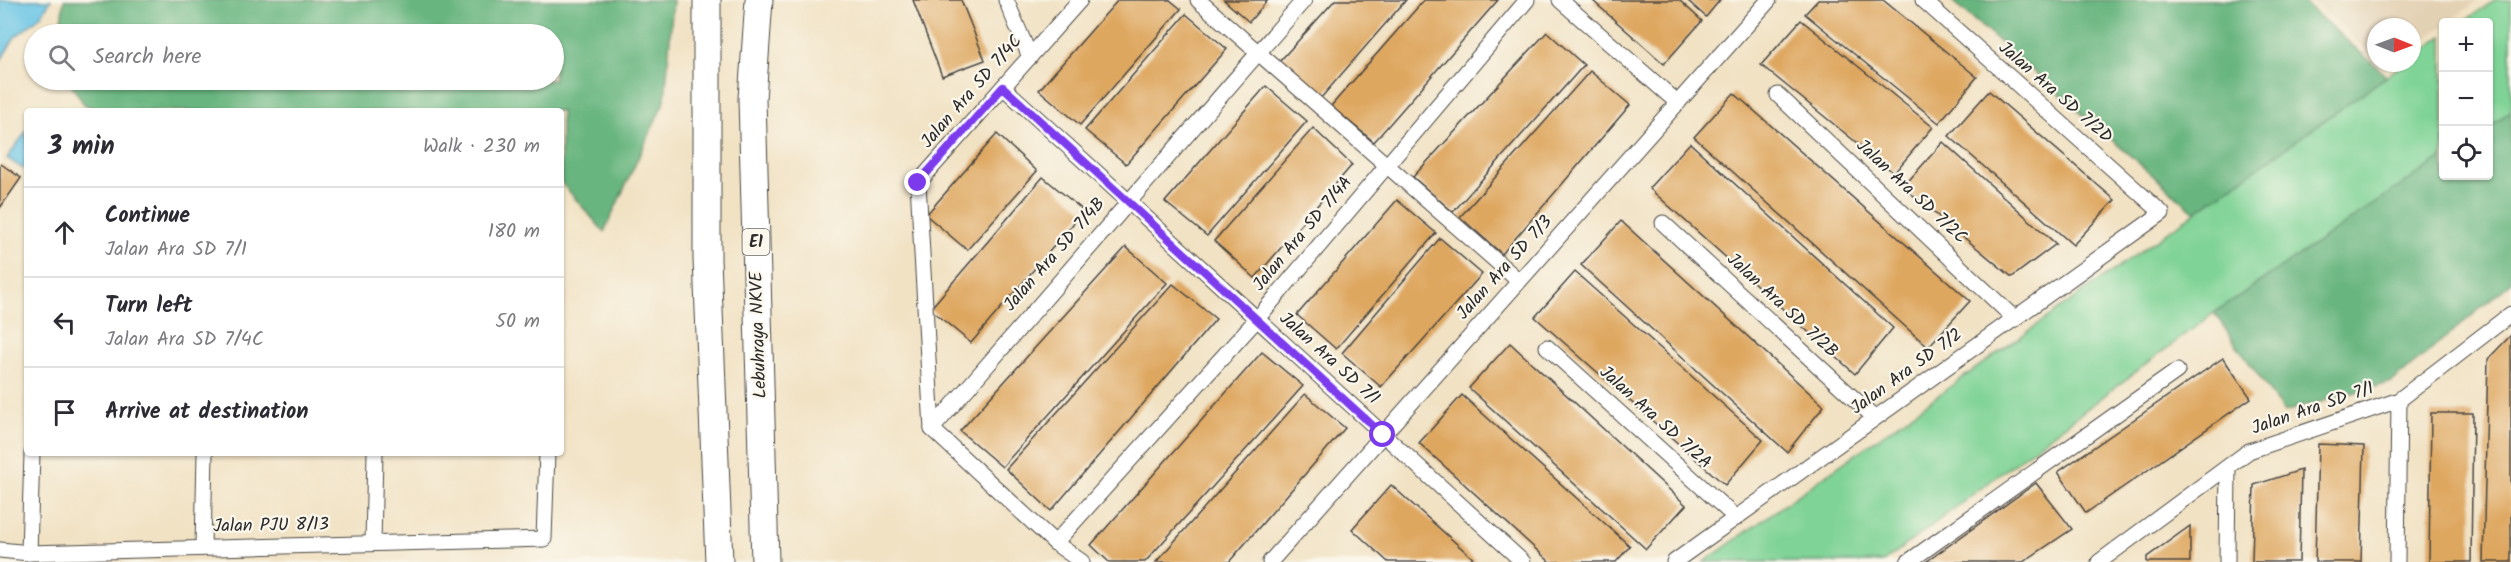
<!DOCTYPE html>
<html lang="en">
<head>
<meta charset="utf-8">
<style>
	:root { --surface:#fff; --page:#f7f7f7; --text:#2b2b33; --muted:#7c7c81; --line:#e1e1e2 }
	body { margin:0; font-family:Kalam,sans-serif; background:var(--page); color:var(--text) }
	.controls { position:absolute; right:18px; top:18px; display:grid; overflow:hidden; border-radius:6px; box-shadow:0 2px 4px #0004 }
	.controls button { width:54px; height:54px; display:grid; place-items:center; padding:0; border:0; border-bottom:2px solid var(--line); background:var(--surface); color:var(--text); font:30px sans-serif }
	.compass { position:absolute; left:2367px; top:18px; width:54px; height:54px; border-radius:50%; background:var(--surface); box-shadow:0 2px 4px #0004; rotate:91deg }
	.stop { position:absolute; width:18px; height:18px; margin:-14px; border:4px solid #7c3aed; border-radius:50%; background:#fff }
	.stop.end { background:#7c3aed; border-color:#fff; box-shadow:0 2px 6px #0008 }
	.list { margin:0; padding:0; list-style:none }
	h2 { display:flex; justify-content:space-between; align-items:center; height:78px; margin:0; padding:0 24px; font-size:26px }
	h2 small { font-size:20px; font-weight:400; color:var(--muted) }
	.list li { display:grid; grid-template-columns:39px 1fr auto; gap:18px; align-items:center; box-sizing:border-box; height:90px; padding:0 24px; border-top:2px solid var(--line) }
	.list b { display:block; font-size:22px; white-space:nowrap }
	.list p { margin:0; font-size:20px; white-space:nowrap; color:var(--muted) }
	.list em { font-size:20px; font-style:normal; color:var(--muted) }
	.icon { flex:none; width:33px; height:33px; fill:none; stroke:currentColor; stroke-width:2; stroke-linecap:round; stroke-linejoin:round }
	.map { position:relative; flex:none; width:2511px; height:562px; overflow:hidden }
	.search { position:absolute; background:var(--surface); box-shadow:0 2px 4px #0004; left:24px; top:24px; width:540px; height:66px; display:flex; align-items:center; gap:15px; box-sizing:border-box; padding:0 21px; border-radius:33px; color:var(--muted); font-size:22px }
	.panel { position:absolute; background:var(--surface); box-shadow:0 2px 4px #0004; left:24px; top:108px; width:540px; height:348px; border-radius:6px }
	.map>svg:first-child { display:block }
	.built { fill:#e3d1b4 }
	.green { fill:#7fd396; stroke:#557f60; stroke-width:1.5 }
	.forest { fill:#67b57f; stroke:#497055; stroke-width:1.5 }
	.water { fill:#66c4e5; stroke:#487888; stroke-width:1.5 }
	.building { fill:#dea760 }
	.lines { fill:none; stroke-linecap:round; stroke-linejoin:round }
	.minor-casing { stroke:#494642; stroke-width:17 }
	.motorway-casing { stroke:#494642; stroke-width:29 }
	.minor { stroke:#fff; stroke-width:15 }
	.motorway { stroke:#fff; stroke-width:27 }
	.route { stroke:#7c3aed; stroke-width:8 }
	.labels { text-anchor:middle; dominant-baseline:central; stroke-width:4.5; stroke-linejoin:round; paint-order:stroke }
	.shield { fill:#fbf7ec; stroke:#696865; stroke-width:1.5 }
	.shield-label { font-size:16px; font-weight:bold; fill:#2b2b2b }
	.street-label { font-size:18px; fill:#2b2b2b; stroke:#fbf7ec }
</style>
</head>
<body>
<div class="map">
<svg width="2511" height="562" viewBox="0 0 2511 562">
	<rect width="100%" height="100%" fill="#fbf7ec"/>
	<filter id="ink" filterUnits="userSpaceOnUse"><feTurbulence type="fractalNoise" baseFrequency=".0167" numOctaves="2"/><feDisplacementMap in="SourceGraphic" scale="12" xChannelSelector="R" yChannelSelector="G"/><feConvolveMatrix kernelMatrix="1 2 1 2 8 2 1 2 1" color-interpolation-filters="sRGB"/></filter>
	<filter id="wash" filterUnits="userSpaceOnUse"><feTurbulence type="fractalNoise" baseFrequency=".008" numOctaves="4" result="noise"/><feDisplacementMap in="SourceGraphic" scale="24" xChannelSelector="R" yChannelSelector="G"/><feGaussianBlur stdDeviation="1.35" result="paint"/><feColorMatrix in="noise" values="0 0 0 0 0 0 0 0 0 0 0 0 0 0 0 0 0 1.4 0 .05"/><feComposite in="paint" operator="in"/></filter>
	<g filter="url(#wash)">
		<rect width="100%" height="100%" fill="#f1e2c4"/>
		<path class="built" d="M2310,0H2479L2448,22H2444L2443,26L2412,49V27H2376V58Z"/>
		<g class="green">
			<path d="M2495,0H2511V111L2489,127L2488,22H2463Z"/>
			<path d="M2443,36V157L2214,313L1883,562H1704L2405,63H2412V58Z"/>
		</g>
		<g class="forest">
			<path d="M64,0H673L665,100L604,232L561,182V111H97L84,104L68,80H554V34H59Z"/>
			<path d="M1951,0H2301L2387,76L2195,212Z"/>
			<path d="M2511,111V283L2392,382L2284,412L2214,313L2443,157L2444,176H2488L2489,127Z"/>
		</g>
		<g class="water">
			<path d="M0,0H51L40,17L14,38L0,62Z"/>
			<path d="M27,130V162L23,169L7,158Z"/>
		</g>
		<g id="blocks">
			<g class="building">
				<path d="M913,0H961L985,60L942,76Z"/>
				<path d="M1118,0H1170L1181,9L1080,125L1039,90Z"/>
				<path d="M1224,0H1268L1249,22Z"/>
				<path d="M1335,0H1406L1320,99L1279,62Z"/>
				<path d="M1424,0H1498L1374,142L1331,106Z"/>
				<path d="M1592,0H1679L1702,21L1664,64Z"/>
				<path d="M1687,0H1720L1706,17Z"/>
				<path d="M1818,0H1883L1977,77L1939,123L1805,14Z"/>
				<path d="M1186,14L1227,49L1126,164L1085,130Z"/>
				<path d="M1801,20L1933,127L1894,173L1761,65Z"/>
				<path d="M1547,32L1584,65L1453,212L1413,177Z"/>
				<path d="M1590,71L1630,105L1502,254L1460,217Z"/>
				<path d="M1266,86L1307,121L1207,236L1165,202Z"/>
				<path d="M1989,91L2115,200L2073,245L1949,136Z"/>
				<path d="M1734,93L1970,301L1928,347L1694,137Z"/>
				<path d="M1313,128L1352,165L1255,278L1214,241Z"/>
				<path d="M997,134L1037,171L967,250L926,215Z"/>
				<path d="M1943,142L2056,244L2012,277L1903,187Z"/>
				<path d="M1690,143L1893,328L1855,374L1649,188Z"/>
				<path d="M1,164L21,178L0,208V166Z"/>
				<path d="M1043,177L1084,211L971,343L930,309Z"/>
				<path d="M1397,200L1436,233L1336,349L1297,315Z"/>
				<path d="M1621,221L1824,406L1787,452L1581,265Z"/>
				<path d="M1440,238L1482,274L1381,387L1342,353Z"/>
				<path d="M1126,247L1167,283L1002,467L960,431Z"/>
				<path d="M1575,272L1763,440L1725,485L1535,317Z"/>
				<path d="M1173,284L1216,319L1051,511L1006,469Z"/>
				<path d="M2511,335V562H2483L2488,359Z"/>
				<path d="M1510,343L1686,505L1646,549L1469,388Z"/>
				<path d="M1262,352L1303,386L1145,562H1109L1091,545Z"/>
				<path d="M2223,358L2251,398L2086,513L2058,472Z"/>
				<path d="M1305,394L1345,428L1229,562H1156Z"/>
				<path d="M1462,395L1630,546L1616,562H1550L1419,443Z"/>
				<path d="M2431,413H2473L2471,562H2429Z"/>
				<path d="M2318,444L2364,446L2361,562H2315Z"/>
				<path d="M2301,470L2299,562H2252L2254,485Z"/>
				<path d="M2036,483L2072,529L2023,562H1926Z"/>
				<path d="M1391,485L1477,562H1388L1352,529Z"/>
				<path d="M2190,526V562H2147V557Z"/>
			</g>
		</g>
	</g>
	<g filter="url(#ink)">
		<use href="#blocks" fill-opacity="0" stroke="#494642" stroke-width="1.5"/>
		<g class="lines">
			<g class="minor-casing">
				<g id="minor">
					<path d="M1006,0L1030,57"/>
					<path d="M1080,0L918,183L932,429L1055,543L1082,562"/>
					<path d="M1198,0L1519,281"/>
					<path d="M1560,0L1678,103"/>
					<path d="M1003,87L1523,562"/>
					<path d="M1778,95L2015,319"/>
					<path d="M1663,223L1875,418"/>
					<path d="M1547,347L1736,518"/>
					<path d="M932,429L1304,0"/>
					<path d="M373,543L375,453"/>
					<path d="M1055,543L1257,319L1527,0"/>
					<path d="M203,547L205,453"/>
					<path d="M0,550L29,553L544,539L547,453"/>
					<path d="M29,553L32,453"/>
					<path d="M1270,562L1769,0"/>
					<path d="M1674,562L2162,213L1923,0"/>
					<path d="M1908,562L2177,371"/>
					<path d="M2099,562L2249,451L2399,400L2511,314"/>
					<path d="M2227,562L2228,467"/>
					<path d="M2397,562L2399,400"/>
				</g>
			</g>
			<g class="motorway-casing">
				<g id="motorway">
					<path d="M707,0V259L719,562"/>
					<path d="M759,0L752,99L765,562"/>
				</g>
			</g>
			<use href="#minor" class="minor"/>
			<use href="#motorway" class="motorway"/>
		</g>
	</g>
	<g class="lines" filter="url(#ink)">
		<path class="route" d="M918,183L1003,87L1383,435"/>
	</g>
	<g class="labels">
		<rect class="shield" x="742.5" y="229" width="27" height="26" rx="4.5"/>
		<g class="shield-label">
			<text x="756" y="242">E1</text>
		</g>
		<g class="street-label">
			<text transform="translate(972 92) rotate(-49)">Jalan Ara SD 7/4C</text>
			<text transform="translate(2055 93) rotate(41)">Jalan Ara SD 7/2D</text>
			<text transform="translate(1911 192) rotate(43)">Jalan Ara SD 7/2C</text>
			<text transform="translate(1303 234) rotate(-50)">Jalan Ara SD 7/4A</text>
			<text transform="translate(1055 255) rotate(-49)">Jalan Ara SD 7/4B</text>
			<text transform="translate(1505 268) rotate(-48)">Jalan Ara SD 7/3</text>
			<text transform="translate(1782 306) rotate(43)">Jalan Ara SD 7/2B</text>
			<text transform="translate(759 335) rotate(-92)">Lebuhraya NKVE</text>
			<text transform="translate(1329 359) rotate(42)">Jalan Ara SD 7/1</text>
			<text transform="translate(1907 372) rotate(-36)">Jalan Ara SD 7/2</text>
			<text transform="translate(2313 409) rotate(-19)">Jalan Ara SD 7/1</text>
			<text transform="translate(1655 418) rotate(42)">Jalan Ara SD 7/2A</text>
			<text transform="translate(271 526) rotate(-1)">Jalan PJU 8/13</text>
		</g>
	</g>
</svg>
<div class="controls">
<button>+</button>
<button>−</button>
<button><svg class="icon" aria-label="locate" viewBox="0 0 24 24"><circle cx="12" cy="12" r="6"/><path d="M12 2v4M12 18v4M2 12h4M18 12h4"/></svg></button>
</div>
<svg class="compass" viewBox="-18 -18 36 36"><path d="M0-13l5 13h-10z" fill="#e53935"/><path d="M0 13l5-13h-10z" fill="#7c7c81"/></svg>
<div class="stop" style="left:1383px;top:435px"></div>
<div class="stop end" style="left:918px;top:183px"></div>
<div class="search"><svg class="icon" aria-label="search" viewBox="0 0 24 24"><circle cx="10" cy="10" r="6"/><path d="M15 15l6 6"/></svg>Search here</div>
<section class="panel">
<h2>3 min<small>Walk · 230 m</small></h2>
<ul class="list">
<li><svg class="icon" aria-label="ahead" viewBox="0 0 24 24"><path d="M12 20V5M6 11l6-6 6 6"/></svg><div><b>Continue</b><p>Jalan Ara SD 7/1</p></div><em>180 m</em></li>
<li><svg class="icon" aria-label="left" viewBox="0 0 24 24"><path d="M17 20v-9H6M10 6l-5 5 5 5"/></svg><div><b>Turn left</b><p>Jalan Ara SD 7/4C</p></div><em>50 m</em></li>
<li><svg class="icon" aria-label="arrive" viewBox="0 0 24 24"><path d="M6 21V4h12l-3 4 3 4H6"/></svg><div><b>Arrive at destination</b></div></li>
</ul>
</section>
</div>
</body>
</html>
